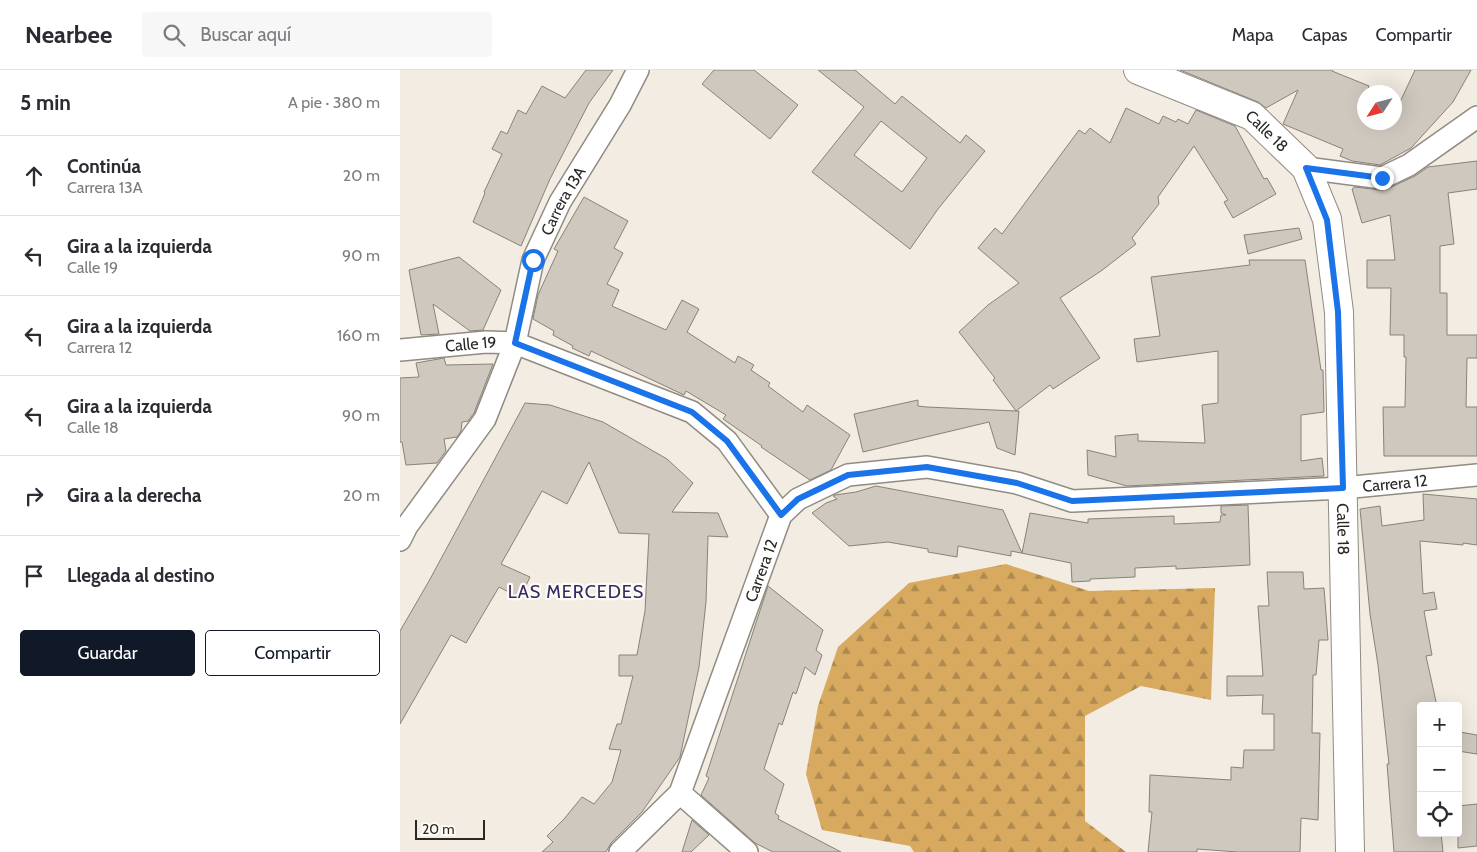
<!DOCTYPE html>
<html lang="es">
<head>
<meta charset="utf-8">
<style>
	:root { --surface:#fff; --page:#f7f7f7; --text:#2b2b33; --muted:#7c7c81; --line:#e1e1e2; --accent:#111827 }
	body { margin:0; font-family:Cabin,sans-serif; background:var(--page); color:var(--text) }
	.controls { position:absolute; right:15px; bottom:15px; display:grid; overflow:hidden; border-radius:5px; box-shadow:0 5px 20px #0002 }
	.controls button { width:45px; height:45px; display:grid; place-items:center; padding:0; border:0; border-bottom:1px solid var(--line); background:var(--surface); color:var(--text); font:25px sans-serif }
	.compass { position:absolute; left:957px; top:15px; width:45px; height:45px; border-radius:50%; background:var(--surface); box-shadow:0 5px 20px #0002; rotate:234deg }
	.scale { position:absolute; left:15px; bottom:12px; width:70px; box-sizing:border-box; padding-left:5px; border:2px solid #2a2824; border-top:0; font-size:14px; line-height:18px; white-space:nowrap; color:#2a2824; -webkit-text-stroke:4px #fefaf4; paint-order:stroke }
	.stop { position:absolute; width:15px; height:15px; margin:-11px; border:4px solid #1a73e8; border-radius:50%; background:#fff }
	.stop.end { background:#1a73e8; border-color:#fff; box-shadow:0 1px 5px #0008 }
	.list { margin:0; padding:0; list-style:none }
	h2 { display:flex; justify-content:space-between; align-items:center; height:65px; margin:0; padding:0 20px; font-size:21px }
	h2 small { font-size:16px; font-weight:400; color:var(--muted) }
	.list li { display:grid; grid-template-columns:32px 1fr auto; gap:15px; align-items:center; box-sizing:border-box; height:80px; padding:0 20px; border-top:1px solid var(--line) }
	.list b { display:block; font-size:19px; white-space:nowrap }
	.list p { margin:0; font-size:16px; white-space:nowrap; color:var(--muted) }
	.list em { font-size:16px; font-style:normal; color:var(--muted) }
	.actions { display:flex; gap:10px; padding:15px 20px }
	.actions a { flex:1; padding:11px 0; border:1px solid var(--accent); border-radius:5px; text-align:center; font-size:18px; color:var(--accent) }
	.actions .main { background:var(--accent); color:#fff }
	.icon { flex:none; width:28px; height:28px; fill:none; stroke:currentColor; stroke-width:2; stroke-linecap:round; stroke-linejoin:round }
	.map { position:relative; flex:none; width:1077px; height:782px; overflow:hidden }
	header { display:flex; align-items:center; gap:30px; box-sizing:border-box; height:70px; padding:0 25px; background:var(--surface); border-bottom:1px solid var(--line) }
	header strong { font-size:24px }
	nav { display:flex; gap:28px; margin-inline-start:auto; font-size:18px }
	.search { width:350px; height:45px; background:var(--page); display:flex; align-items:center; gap:12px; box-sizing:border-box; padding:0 18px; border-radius:5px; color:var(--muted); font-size:19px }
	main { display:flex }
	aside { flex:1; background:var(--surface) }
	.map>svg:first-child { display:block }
	.forest { fill:url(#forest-firs) }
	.building { fill:#cec8be; stroke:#888279; fill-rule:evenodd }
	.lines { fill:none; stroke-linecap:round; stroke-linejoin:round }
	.minor-casing { stroke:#918b82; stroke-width:24 }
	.secondary-casing { stroke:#918b82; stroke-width:30 }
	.minor { stroke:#fff; stroke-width:21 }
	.secondary { stroke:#fff; stroke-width:28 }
	.route { stroke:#1a73e8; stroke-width:6 }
	.labels { text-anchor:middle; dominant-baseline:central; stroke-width:4.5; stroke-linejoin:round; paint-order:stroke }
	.street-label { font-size:16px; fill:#2a2824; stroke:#fefaf4 }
	.neighbourhood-label { font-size:18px; letter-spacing:1px; fill:#342964; stroke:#fefaf4 }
</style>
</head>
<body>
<header>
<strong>Nearbee</strong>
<div class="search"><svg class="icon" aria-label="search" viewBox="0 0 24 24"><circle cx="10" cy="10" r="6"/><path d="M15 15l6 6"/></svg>Buscar aquí</div>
<nav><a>Mapa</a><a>Capas</a><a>Compartir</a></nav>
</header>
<main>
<aside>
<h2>5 min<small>A pie · 380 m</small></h2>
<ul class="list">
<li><svg class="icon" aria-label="ahead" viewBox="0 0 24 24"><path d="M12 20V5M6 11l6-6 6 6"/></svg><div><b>Continúa</b><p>Carrera 13A</p></div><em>20 m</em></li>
<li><svg class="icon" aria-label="left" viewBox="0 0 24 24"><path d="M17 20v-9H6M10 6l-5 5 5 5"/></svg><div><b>Gira a la izquierda</b><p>Calle 19</p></div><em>90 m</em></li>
<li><svg class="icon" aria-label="left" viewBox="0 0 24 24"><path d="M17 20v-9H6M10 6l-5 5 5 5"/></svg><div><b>Gira a la izquierda</b><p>Carrera 12</p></div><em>160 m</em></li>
<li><svg class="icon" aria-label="left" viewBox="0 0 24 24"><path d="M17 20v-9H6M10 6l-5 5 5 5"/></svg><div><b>Gira a la izquierda</b><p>Calle 18</p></div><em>90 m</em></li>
<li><svg class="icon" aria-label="right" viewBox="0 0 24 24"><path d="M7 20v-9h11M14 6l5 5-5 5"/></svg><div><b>Gira a la derecha</b></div><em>20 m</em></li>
<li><svg class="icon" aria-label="arrive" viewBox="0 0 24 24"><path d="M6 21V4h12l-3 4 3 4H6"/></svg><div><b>Llegada al destino</b></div></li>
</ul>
<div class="actions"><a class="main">Guardar</a><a>Compartir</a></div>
</aside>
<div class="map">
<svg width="1077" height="782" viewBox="0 0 1077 782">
	<defs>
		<pattern id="forest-firs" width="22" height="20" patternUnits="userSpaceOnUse" patternTransform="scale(1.25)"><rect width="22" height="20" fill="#d7aa60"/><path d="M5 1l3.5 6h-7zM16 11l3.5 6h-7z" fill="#af8a4f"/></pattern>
	</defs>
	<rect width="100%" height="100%" fill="#f3ece2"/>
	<path class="forest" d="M606,494L689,521L815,518L811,630L741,616L685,646V751L726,782H514L510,776L422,760L406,704L418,636L438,577L509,513Z"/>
	<g class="building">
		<path d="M186,0H213L189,33L150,109L121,176L73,152L85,123L84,122L102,84L92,79L101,61L107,64L118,40L126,44L142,16L165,28Z"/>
		<path d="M314,0H354L398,35L370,69L302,14Z"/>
		<path d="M418,0H455L495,34L502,26L560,73L566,65L585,81L538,139L510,179L412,102L464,37ZM481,51L527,88L502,122L454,85Z"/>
		<path d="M780,0H933L932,1L969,16L968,19L977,22H964V52H994V30L1000,32L1015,0H1071L1053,32L1011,78L980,95L952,91L940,86L943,79L883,54L898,20L866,38L858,32Z"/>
		<path d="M726,38L759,54L763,46L776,52L778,49L788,54L796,40L835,56L864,109L867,108L876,124L833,148L824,132L828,130L794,76L758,127L759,134L732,168L736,174L701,201L660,228L700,288L653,319L650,315L616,341H619L615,385L597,378L589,352L463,382L454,344L518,330V336L527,337L616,341L593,310L595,308L559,262L588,235L619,213L578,178L595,158L602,164L679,60L685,64L690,58L710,73Z"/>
		<path d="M1077,91V119L1048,123L1054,174L1040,176V223H1047V265H1077V288H1067L1066,337H1077V386H984L983,337H1005L1006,287H1004V265H990L991,218H967V190H995L990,145L962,153L952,119L955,117L980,120L987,119L1015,106L1028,97Z"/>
		<path d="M184,127L228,151L214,178L223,183L207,214L219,220L212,236L266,260L282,230L299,239L287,262L335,293L338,286L354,295L351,300L370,313L368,316L403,342L407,335L450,365L431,400L410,410L361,377L362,376L323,349L326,345L286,321L284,325L191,281L189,286L172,278L173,276L153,265L154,261L133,249L138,225L158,181L154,179Z"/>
		<path d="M899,158L902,169L848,184L844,165Z"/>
		<path d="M59,187L101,220L83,260L70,261L33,234L39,264L21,265L9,200Z"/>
		<path d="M849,190H905L921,300H923L924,342L901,345V391L922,388L924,406L727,416L688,405L687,380L716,387L715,366L738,364V371L805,373L802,335L818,333V281L737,292L734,269L760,266L751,207L850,195Z"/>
		<path d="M44,288L46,295L93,294L74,343L68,351L62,352L61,361L57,367L44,369L46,381L37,393L6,395L2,372H0V308L19,307L16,293Z"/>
		<path d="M125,333L150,335L203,352L267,389L293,413L272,442L318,443L328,467L308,466L306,532L299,597L280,687L242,742L211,773L206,782H142L153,772L147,766L164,749L182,727L194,734L212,712L221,680L209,679L217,654H221L233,606H219V585H237L245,541L249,464L219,463L189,392L167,434L142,421L101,494L130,507L120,528L99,517L66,573L51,565L0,654V561L29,511Z"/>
		<path d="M476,416L603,440L622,483L630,443L688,453V449L774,446V454L820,452L821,445H826L821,443V436L848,435L850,495L776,499V496L735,498V507L690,509V511L672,512L671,493L611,481V486L558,476L557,487L528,482V479L488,472L449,476L412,443L426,433L437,429L433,426L435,425L456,422Z"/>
		<path d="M1023,424L1077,429V475L1063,473V475L1020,471L1023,524L1034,522L1037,539L1024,541L1032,585L1026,586L1037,636H1021V763H1041L1043,782H994L987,694H989L978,595L970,544L960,439L980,436L982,456L1024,450Z"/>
		<path d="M867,502H903L904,519L924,518L928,570H919L916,605H913L912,663H920L918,750L901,748L900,782H838L797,779V782H748L752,742H749L750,705L831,710V697L843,698L844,680H874V644H862L863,625L827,626V606H863L858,536H869Z"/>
		<path d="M368,516L423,560L416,580L422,585L415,605L405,597L396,624L393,622L382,655L379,653L364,699L384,714L375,743L379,746L378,749L441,782H373L355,773L301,725L309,708L306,706Z"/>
		<path d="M1060,662L1077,665V684L1058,681Z"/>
		<path d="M1077,734V776L1058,778V736Z"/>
		<path d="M292,750L309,765L291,782H282Z"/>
	</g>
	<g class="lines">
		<g class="minor-casing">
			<g id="minor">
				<path d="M906,98L982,108L1009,95L1077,47"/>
				<path id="s1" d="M0,280L86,272L115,273L292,342L327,371L381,445"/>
				<path id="s2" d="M0,470L7,456L85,349L115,273L133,190L160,132L220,35L238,0"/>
				<path d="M280,723L347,782"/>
				<path id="s3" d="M220,782L280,723L381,445L398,429L448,405L527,397L617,413L672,431L943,418L1077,405"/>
			</g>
		</g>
		<g class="secondary-casing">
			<g id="secondary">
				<path id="s4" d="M738,0L852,46L906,98L927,149L939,242L950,782"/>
			</g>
		</g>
		<use href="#minor" class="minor"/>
		<use href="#secondary" class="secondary"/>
	</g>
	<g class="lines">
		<path class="route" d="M133,190L115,273L292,342L327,371L381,445L398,429L448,405L527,397L617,413L672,431L943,418L938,242L927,150L906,98L982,108"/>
	</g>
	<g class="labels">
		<g class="street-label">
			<text stroke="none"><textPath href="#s4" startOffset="144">Calle 18</textPath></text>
			<text stroke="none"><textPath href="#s2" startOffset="381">Carrera 13A</textPath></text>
			<text stroke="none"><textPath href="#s1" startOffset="71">Calle 19</textPath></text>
			<text stroke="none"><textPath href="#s3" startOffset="1011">Carrera 12</textPath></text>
			<text stroke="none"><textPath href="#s4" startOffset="564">Calle 18</textPath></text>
			<text stroke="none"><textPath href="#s3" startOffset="321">Carrera 12</textPath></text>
		</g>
		<g class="neighbourhood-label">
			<text x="176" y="522">LAS MERCEDES</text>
		</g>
	</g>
</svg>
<div class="controls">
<button>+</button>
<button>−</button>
<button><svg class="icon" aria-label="locate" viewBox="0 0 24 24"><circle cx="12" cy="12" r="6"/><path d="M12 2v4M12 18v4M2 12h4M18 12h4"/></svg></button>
</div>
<svg class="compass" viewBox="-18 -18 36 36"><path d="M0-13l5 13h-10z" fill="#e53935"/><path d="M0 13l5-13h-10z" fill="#7c7c81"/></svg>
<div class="scale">20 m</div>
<div class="stop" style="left:133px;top:190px"></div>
<div class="stop end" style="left:982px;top:108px"></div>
</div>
</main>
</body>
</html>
